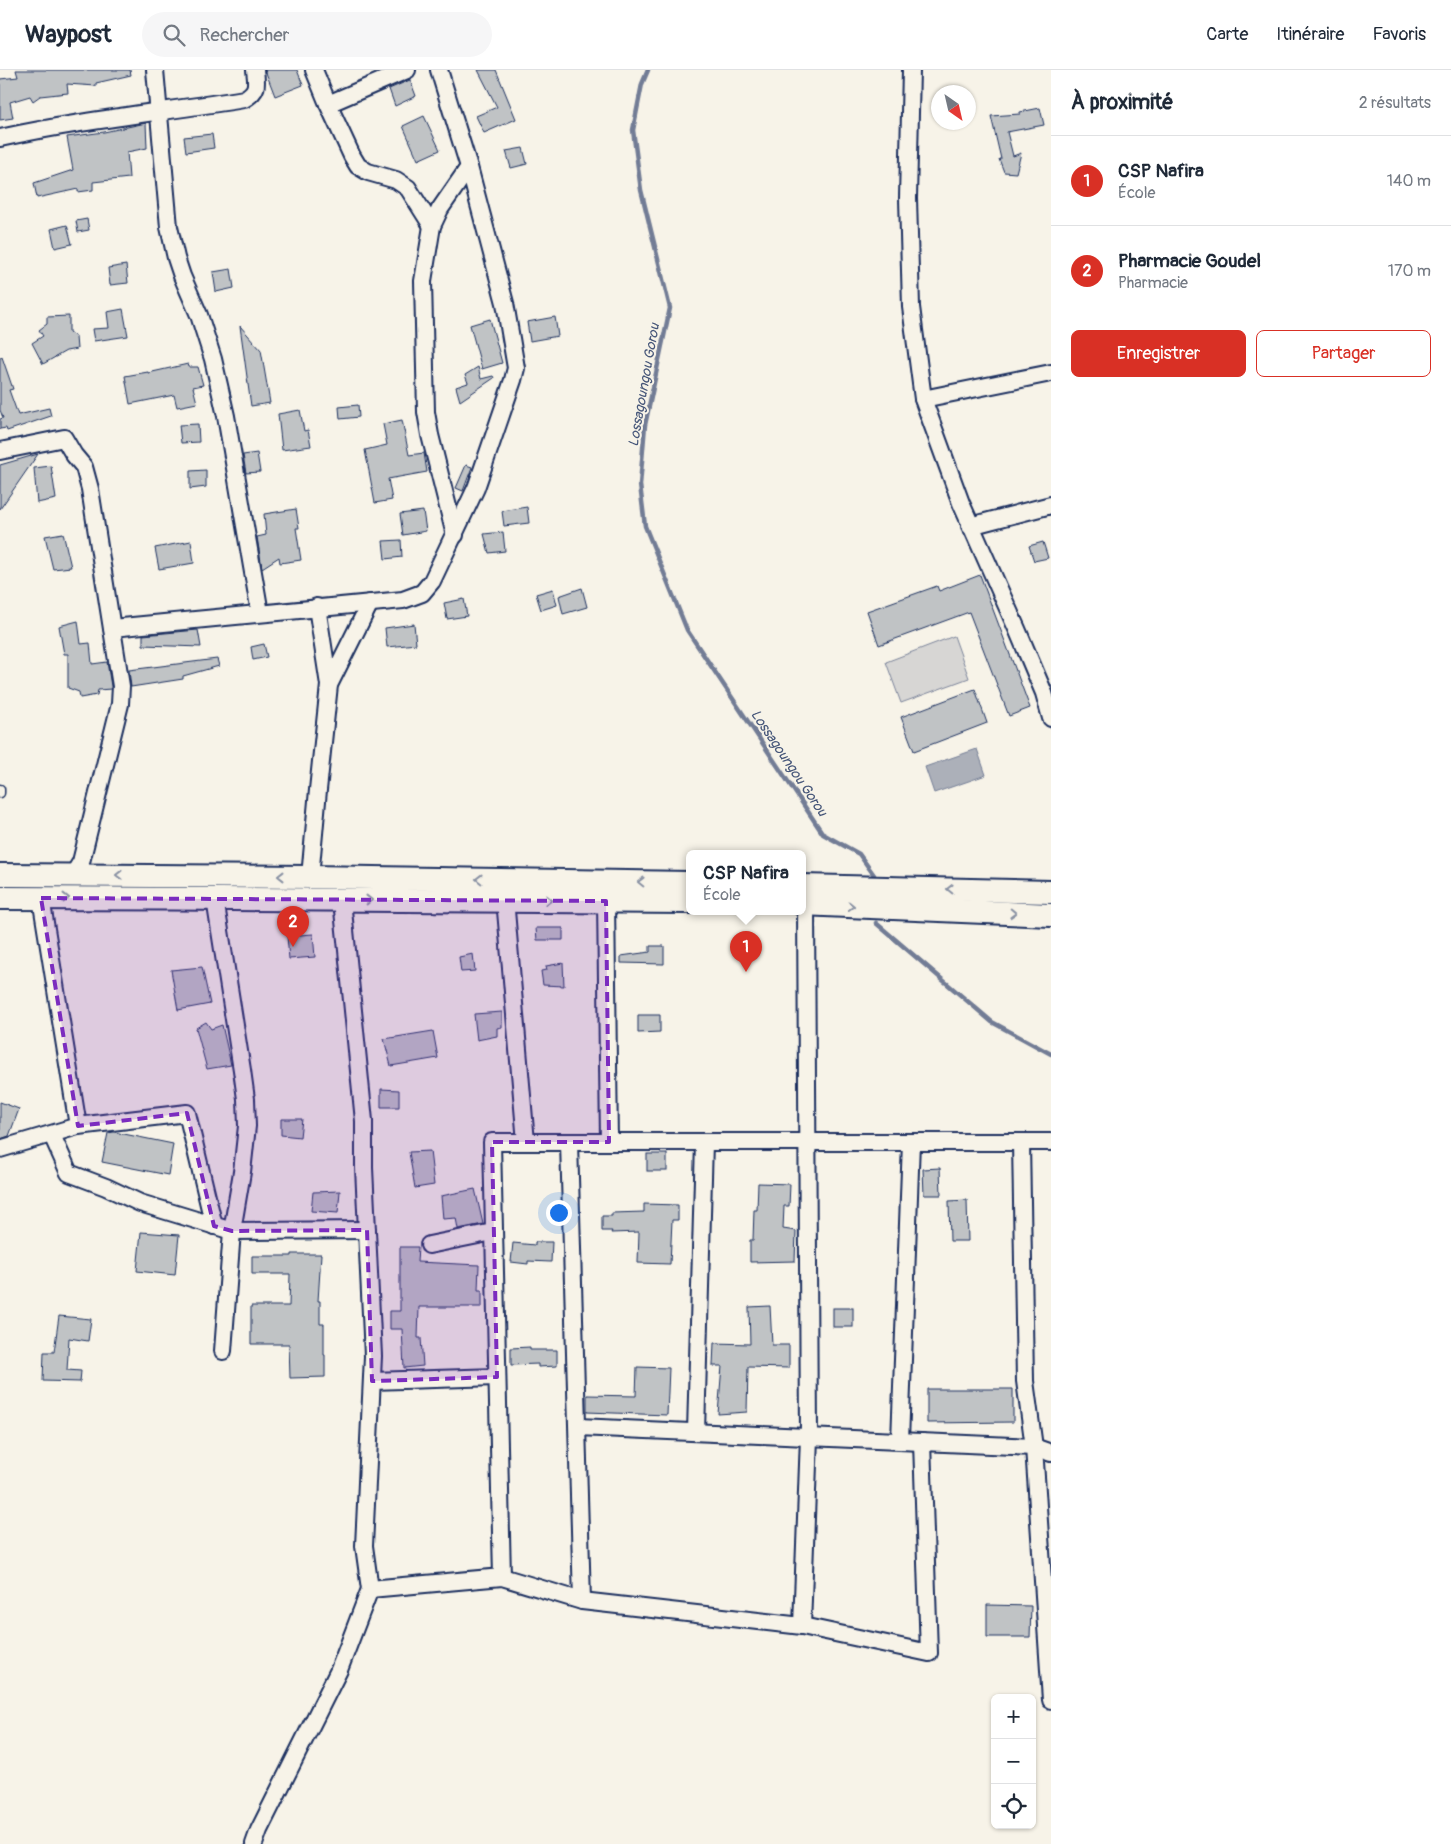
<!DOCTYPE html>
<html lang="fr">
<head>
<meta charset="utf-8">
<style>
	:root { --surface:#fff; --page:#f6f6f7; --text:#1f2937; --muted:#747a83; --line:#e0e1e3; --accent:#d93025 }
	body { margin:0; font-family:Pangolin,sans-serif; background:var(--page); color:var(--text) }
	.controls { position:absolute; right:15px; bottom:15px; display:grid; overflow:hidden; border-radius:8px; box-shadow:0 1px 4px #0004 }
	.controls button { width:45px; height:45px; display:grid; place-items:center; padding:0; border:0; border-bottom:1px solid var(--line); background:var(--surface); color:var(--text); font:25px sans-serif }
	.compass { position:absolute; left:931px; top:15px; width:45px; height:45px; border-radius:50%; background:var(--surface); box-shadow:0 1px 4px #0004; rotate:146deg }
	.you { position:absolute; left:558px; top:1142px; width:18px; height:18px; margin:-12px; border:4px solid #fff; border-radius:50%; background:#1a73e8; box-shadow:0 0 0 8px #1a73e833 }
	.badge { display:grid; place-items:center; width:32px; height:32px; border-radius:50%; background:var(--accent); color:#fff; font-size:16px; font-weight:700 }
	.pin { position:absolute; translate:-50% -41px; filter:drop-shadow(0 1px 2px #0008) }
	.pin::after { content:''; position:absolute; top:26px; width:18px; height:15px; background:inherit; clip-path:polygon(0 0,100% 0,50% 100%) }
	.popup { position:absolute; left:686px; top:780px; width:120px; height:65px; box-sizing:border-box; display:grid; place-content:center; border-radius:8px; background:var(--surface); filter:drop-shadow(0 1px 4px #0005); font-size:16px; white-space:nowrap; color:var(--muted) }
	.popup b { font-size:19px; color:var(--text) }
	.popup::after { content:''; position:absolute; left:50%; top:100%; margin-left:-10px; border:10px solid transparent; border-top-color:var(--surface) }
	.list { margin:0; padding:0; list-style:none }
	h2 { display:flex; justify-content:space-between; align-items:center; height:65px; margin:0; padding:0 20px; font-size:21px }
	h2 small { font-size:16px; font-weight:400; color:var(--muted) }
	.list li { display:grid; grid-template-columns:32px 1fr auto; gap:15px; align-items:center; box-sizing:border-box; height:90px; padding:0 20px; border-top:1px solid var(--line) }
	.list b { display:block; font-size:19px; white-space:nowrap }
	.list p { margin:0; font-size:16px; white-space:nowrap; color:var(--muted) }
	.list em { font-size:16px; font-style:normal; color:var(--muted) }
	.actions { display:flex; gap:10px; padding:15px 20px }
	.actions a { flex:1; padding:11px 0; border:1px solid var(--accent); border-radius:8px; text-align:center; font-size:18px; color:var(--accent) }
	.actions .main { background:var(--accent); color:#fff }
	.icon { flex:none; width:28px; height:28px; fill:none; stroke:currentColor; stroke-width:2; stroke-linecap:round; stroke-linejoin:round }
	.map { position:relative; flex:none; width:1051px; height:1774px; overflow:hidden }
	header { display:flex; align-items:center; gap:30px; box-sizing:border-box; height:70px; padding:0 25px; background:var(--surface); border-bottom:1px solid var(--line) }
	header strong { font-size:24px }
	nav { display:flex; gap:28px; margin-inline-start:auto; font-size:18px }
	.search { width:350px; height:45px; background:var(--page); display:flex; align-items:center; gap:12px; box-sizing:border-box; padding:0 18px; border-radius:28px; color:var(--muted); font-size:19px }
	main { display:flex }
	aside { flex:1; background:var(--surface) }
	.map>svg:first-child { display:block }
	.green { fill:#d7d6d4; stroke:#798299 }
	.water { fill:#acb0b9; stroke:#727c95 }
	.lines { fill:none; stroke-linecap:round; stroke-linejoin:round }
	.stream { stroke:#727c95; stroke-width:4.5 }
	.building { fill:#c0c3c5; stroke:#1b2f5e }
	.lane-casing { stroke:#1b2f5e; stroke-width:11 }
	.street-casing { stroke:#1b2f5e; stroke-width:20 }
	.secondary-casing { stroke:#1b2f5e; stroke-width:26 }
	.lane { stroke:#f7f3e8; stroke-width:8 }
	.street { stroke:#f7f3e8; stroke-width:16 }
	.secondary { stroke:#f7f3e8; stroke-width:22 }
	.oneway { stroke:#8991a3 }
	.marked { fill:#7b2cbf; fill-opacity:0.2; stroke:#7b2cbf; stroke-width:4; stroke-dasharray:10 6; stroke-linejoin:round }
	.labels { text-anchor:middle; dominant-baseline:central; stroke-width:4; stroke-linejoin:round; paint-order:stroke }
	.water-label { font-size:14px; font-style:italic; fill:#465679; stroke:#f7f3e8 }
</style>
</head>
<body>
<header>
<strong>Waypost</strong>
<div class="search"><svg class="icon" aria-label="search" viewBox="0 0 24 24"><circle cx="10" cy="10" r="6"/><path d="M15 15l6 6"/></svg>Rechercher</div>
<nav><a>Carte</a><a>Itinéraire</a><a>Favoris</a></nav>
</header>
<main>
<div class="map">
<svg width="1051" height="1774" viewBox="0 0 1051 1774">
	<rect width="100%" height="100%" fill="#f7f3e8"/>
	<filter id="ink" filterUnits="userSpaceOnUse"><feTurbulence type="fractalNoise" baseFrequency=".02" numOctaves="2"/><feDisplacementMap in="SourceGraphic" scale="10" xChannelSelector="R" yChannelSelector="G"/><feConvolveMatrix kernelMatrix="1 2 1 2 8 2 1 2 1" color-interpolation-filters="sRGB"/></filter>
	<g filter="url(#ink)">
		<path class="green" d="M954,566L969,608L901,633L886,592Z"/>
		<path class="water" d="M977,679L986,705L934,723L925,697Z"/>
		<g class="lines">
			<g class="stream">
				<path d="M648,0L642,14L633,60L641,120L670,238L645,355L640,415L645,456L687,560L823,764L859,784L874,805"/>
				<path d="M876,853L992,952L1051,984"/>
			</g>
		</g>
		<g class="building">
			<path d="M16,0H130L131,5L96,13V16L67,14L68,23L40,26L33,31L30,26L10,32L13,48L0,50V9L18,7Z"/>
			<path d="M265,0H297L303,15L275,26Z"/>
			<path d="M478,0H496L516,49L484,63L476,46L497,37Z"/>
			<path d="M410,10L416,26L395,36L389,19Z"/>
			<path d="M1040,38L1044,55L1007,62L1013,86L1021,83L1016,103L1004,102L999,89H1001L991,46L1020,44V42Z"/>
			<path d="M424,46L440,80L418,90L403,56Z"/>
			<path d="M146,53L147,78L127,82L129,108L93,112V120L78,122V119L37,128L34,113L73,100L67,67L104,62Z"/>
			<path d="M212,64L214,78L186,82L184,67Z"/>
			<path d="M523,78L527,94L511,98L506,81Z"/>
			<path d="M87,149L89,160L78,162L76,151Z"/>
			<path d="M67,155L72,174L55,178L51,159Z"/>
			<path d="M126,195L128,213L110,215L108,198Z"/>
			<path d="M231,199L234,218L216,222L213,202Z"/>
			<path d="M123,239L128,266L94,271L92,259L109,258L107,242Z"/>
			<path d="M69,246V262L76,267L77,279L66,281L43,294L32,273L43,266L39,260L47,254V247Z"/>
			<path d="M555,247L558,266L530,271L527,252Z"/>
			<path d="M490,249L502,293L482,299L470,255Z"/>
			<path d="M240,256L261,280L270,333L251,336Z"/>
			<path d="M2,287L13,319L9,320L18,345L49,338L51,346L7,361L6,358L0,359V349L3,348L0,340V288Z"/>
			<path d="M188,294L189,297H198L203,315L193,317L197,333L177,337L174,325L130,334L125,306L148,302V303Z"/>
			<path d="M478,297L481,309L493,306L494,308L460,331L456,317L468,313L465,305Z"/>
			<path d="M358,335L359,347L340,349L339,337Z"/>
			<path d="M300,340L304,361L308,360L311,376L282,380L278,344Z"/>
			<path d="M402,350L409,385L424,383L427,402L388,409L392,430L375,433L365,380L387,375L383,354Z"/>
			<path d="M198,354L199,372L181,373L179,355Z"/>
			<path d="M257,383L260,402L246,403L243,385Z"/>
			<path d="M38,384L0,439V395Z"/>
			<path d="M466,395L472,397L463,421L456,418Z"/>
			<path d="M51,396L56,429L37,433L34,398Z"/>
			<path d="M206,400V417L190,419V401Z"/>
			<path d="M527,437L529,453L504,456L502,441Z"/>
			<path d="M296,439L299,458H296L301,490L280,493L279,487L262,498L257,467L266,465L264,444Z"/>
			<path d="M423,441L426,461L403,465L400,444Z"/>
			<path d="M503,462L505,481L489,483L484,464Z"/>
			<path d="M63,463L71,497L53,499L45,466Z"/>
			<path d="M401,470L402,487L385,489L383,471Z"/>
			<path d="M191,471L194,493L159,499L155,478Z"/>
			<path d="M1043,472L1048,488L1034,491L1029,476Z"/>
			<path d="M980,505L1030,638L1009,646L969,542L879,575L867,541L937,516L939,521Z"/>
			<path d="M582,518L587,537L563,544L559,526Z"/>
			<path d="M553,519L557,535L541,540L536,524Z"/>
			<path d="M464,529L467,546L447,549L444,533Z"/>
			<path d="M78,551L81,574L90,573L92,594L107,592L111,616V619L98,620L97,625L80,628L79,622L68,618V584H64L59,556Z"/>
			<path d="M414,554L416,574L387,577L385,558Z"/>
			<path d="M198,560L201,577L143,575V565Z"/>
			<path d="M264,574L267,587L253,590L251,577Z"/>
			<path d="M217,589L219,596L183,606V609L131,617L129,600Z"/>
			<path d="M975,619L987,653L914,681L901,647Z"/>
			<path d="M536,858H563V870H537Z"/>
			<path d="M313,864L315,887L289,889L287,866Z"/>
			<path d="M650,876H664V894L621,893V886L650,882Z"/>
			<path d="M473,884L475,901L461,902L459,887Z"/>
			<path d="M563,893L564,916L543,915L541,901L547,900L546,896Z"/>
			<path d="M202,897L210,934L178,940L171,900Z"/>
			<path d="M502,942V957L497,958V966L477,970L474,944Z"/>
			<path d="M638,945H660V962L638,963Z"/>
			<path d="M206,952L211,959L222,955L231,995L207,999L196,958Z"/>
			<path d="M433,961L438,988L391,996L384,969Z"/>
			<path d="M381,1019L399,1020V1037H381Z"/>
			<path d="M0,1032L19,1039L9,1066L0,1069Z"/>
			<path d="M281,1049H302L300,1067L281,1065Z"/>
			<path d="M114,1062L173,1074L168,1105L102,1092L108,1063Z"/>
			<path d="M430,1081L434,1115L415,1118L409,1082Z"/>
			<rect x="647" y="1084" width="20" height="17"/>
			<path d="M940,1098L941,1125H924L923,1099Z"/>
			<path d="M758,1113L790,1114L789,1136H784L783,1159L796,1161L795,1191L750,1192V1170H753L754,1140H757Z"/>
			<path d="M475,1119L483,1154L458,1159L456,1148L443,1149L441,1126Z"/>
			<path d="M340,1121L338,1143L311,1141L313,1122Z"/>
			<path d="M967,1130L968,1171H950L949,1131Z"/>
			<path d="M644,1134L678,1135V1150H672L670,1194L638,1193L639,1162L611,1163L612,1161H602V1146H612V1143L644,1142Z"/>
			<path d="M141,1162L179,1165L175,1205L137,1201Z"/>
			<path d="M535,1172H552L551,1192L528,1191V1194L511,1192L513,1173L535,1175Z"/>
			<path d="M400,1177H418L417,1192L479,1195L478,1220H482V1237H419L418,1268H421L423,1296L404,1298L402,1259H390V1241H400Z"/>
			<path d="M292,1184H321L318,1231H320V1254H324V1285H325V1307L290,1308L289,1274H251V1236H289L290,1204H252V1186H292Z"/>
			<path d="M770,1236L772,1275H789V1298L748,1297L747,1342L718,1344L722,1296H713L714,1273L750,1274L749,1237Z"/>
			<rect x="833" y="1238" width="20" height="19"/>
			<path d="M59,1246L91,1249L88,1271L69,1268L67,1300L81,1301L80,1312L43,1311L44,1282H54Z"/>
			<path d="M530,1277V1280H557V1296L538,1297V1294L511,1295V1278Z"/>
			<path d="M637,1297L669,1298L667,1345L587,1342V1325L636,1326Z"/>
			<path d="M927,1319H1013V1352L927,1353Z"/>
			<path d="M987,1535L1031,1536L1030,1567H987Z"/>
		</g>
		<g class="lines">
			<g class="lane-casing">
				<path id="lane" d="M0,719V723"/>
			</g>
			<g class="street-casing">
				<g id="street">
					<path d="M155,0L169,157L176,188L182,206L199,245L213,289L226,346L260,543"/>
					<path d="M314,0L328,34L352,86L358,96L368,102L396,110L408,118L432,156"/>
					<path d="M911,0L908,128L911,237L923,329L961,433L1017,559L1044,623L1051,648"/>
					<path d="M328,34L407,0"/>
					<path d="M0,68C81,50 163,42 244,29C258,21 257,15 255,0"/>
					<path d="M923,329L1051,303"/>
					<path d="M0,381L64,368L74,385L84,397L90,419L121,616L120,634L81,792L73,805"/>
					<path d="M970,456L1051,435"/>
					<path d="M455,465L430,365L426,342L423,211L432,156L440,139L469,97"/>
					<path d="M317,537L329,615"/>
					<path d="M112,558L403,530L422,523L432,511L476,418L513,310L516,298L505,233L469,97L439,0"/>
					<path d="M310,807L318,720L329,615L370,533"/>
					<path d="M41,828L78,1056"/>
					<path d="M215,829L242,1000L246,1029L247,1056L242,1102L232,1161L223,1281"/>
					<path d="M505,829L526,1072"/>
					<path d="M606,831L609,1072"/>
					<path d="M52,1065L69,1103L106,1117L140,1133L232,1161L367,1160"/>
					<path d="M569,1072L582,1531"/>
					<path d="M1021,1072L1025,1311L1034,1377L1051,1630"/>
					<path d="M0,1079L78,1056L187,1043L214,1156"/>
					<path d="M429,1175L493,1162"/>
					<path d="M372,1311L497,1307"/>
					<path d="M578,1357L1034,1377L1051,1383"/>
					<path d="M696,1362L704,1072"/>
					<path d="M900,1371L911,1072"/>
					<path d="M502,1507L492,1072H1051"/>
					<path d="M370,1519L502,1507L582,1531L802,1556L929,1583L922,1372"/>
					<path d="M802,1556L809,1367L806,834"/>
					<path d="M254,1774L259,1760L339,1600L370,1519L364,1476L373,1286L364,1098V1051L342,830"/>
				</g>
			</g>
			<g class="secondary-casing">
				<g id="secondary">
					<path d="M0,805L310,807L690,813"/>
					<path d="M802,816L1051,822"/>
					<path d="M0,828C230,829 460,829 690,832"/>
					<path d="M802,834L1051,845"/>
				</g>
			</g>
			<use href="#lane" class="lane"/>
			<use href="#street" class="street"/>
			<use href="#secondary" class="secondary"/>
		</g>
		<defs><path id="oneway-chevron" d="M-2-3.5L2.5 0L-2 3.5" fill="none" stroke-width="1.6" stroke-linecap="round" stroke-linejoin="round" transform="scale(1.25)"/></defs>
		<g class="oneway">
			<use href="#oneway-chevron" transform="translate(119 805) rotate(-180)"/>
			<use href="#oneway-chevron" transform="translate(281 806) rotate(-180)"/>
			<use href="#oneway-chevron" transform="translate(479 809) rotate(-179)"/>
			<use href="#oneway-chevron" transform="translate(641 812) rotate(-179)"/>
			<use href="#oneway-chevron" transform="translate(950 819) rotate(-179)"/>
			<use href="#oneway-chevron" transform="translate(66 828)"/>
			<use href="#oneway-chevron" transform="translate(369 830) rotate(-1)"/>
			<use href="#oneway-chevron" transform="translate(549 830) rotate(1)"/>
			<use href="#oneway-chevron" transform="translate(851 836) rotate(2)"/>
			<use href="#oneway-chevron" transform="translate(1013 843) rotate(2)"/>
		</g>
	</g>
	<path class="marked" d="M41,828L606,831L609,1072H492L497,1307L372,1311L367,1160L232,1161L214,1156L187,1043L78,1056Z"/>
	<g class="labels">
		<g class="water-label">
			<text transform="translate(644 315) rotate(-80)">Lossagoungou Gorou</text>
			<text transform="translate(789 693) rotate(56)">Lossagoungou Gorou</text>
		</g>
	</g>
</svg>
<div class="controls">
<button>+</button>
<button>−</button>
<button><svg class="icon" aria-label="locate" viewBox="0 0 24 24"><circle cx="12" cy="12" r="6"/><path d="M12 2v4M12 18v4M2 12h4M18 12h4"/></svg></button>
</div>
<svg class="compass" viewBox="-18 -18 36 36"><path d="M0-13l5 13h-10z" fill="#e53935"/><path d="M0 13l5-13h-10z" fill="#747a83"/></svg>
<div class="you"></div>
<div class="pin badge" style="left:746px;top:902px">1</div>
<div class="popup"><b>CSP Nafira</b>École</div>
<div class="pin badge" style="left:293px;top:877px">2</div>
</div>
<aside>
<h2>À proximité<small>2 résultats</small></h2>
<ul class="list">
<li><span class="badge">1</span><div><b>CSP Nafira</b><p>École</p></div><em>140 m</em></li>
<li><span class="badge">2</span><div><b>Pharmacie Goudel</b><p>Pharmacie</p></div><em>170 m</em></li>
</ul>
<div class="actions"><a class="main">Enregistrer</a><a>Partager</a></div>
</aside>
</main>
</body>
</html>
